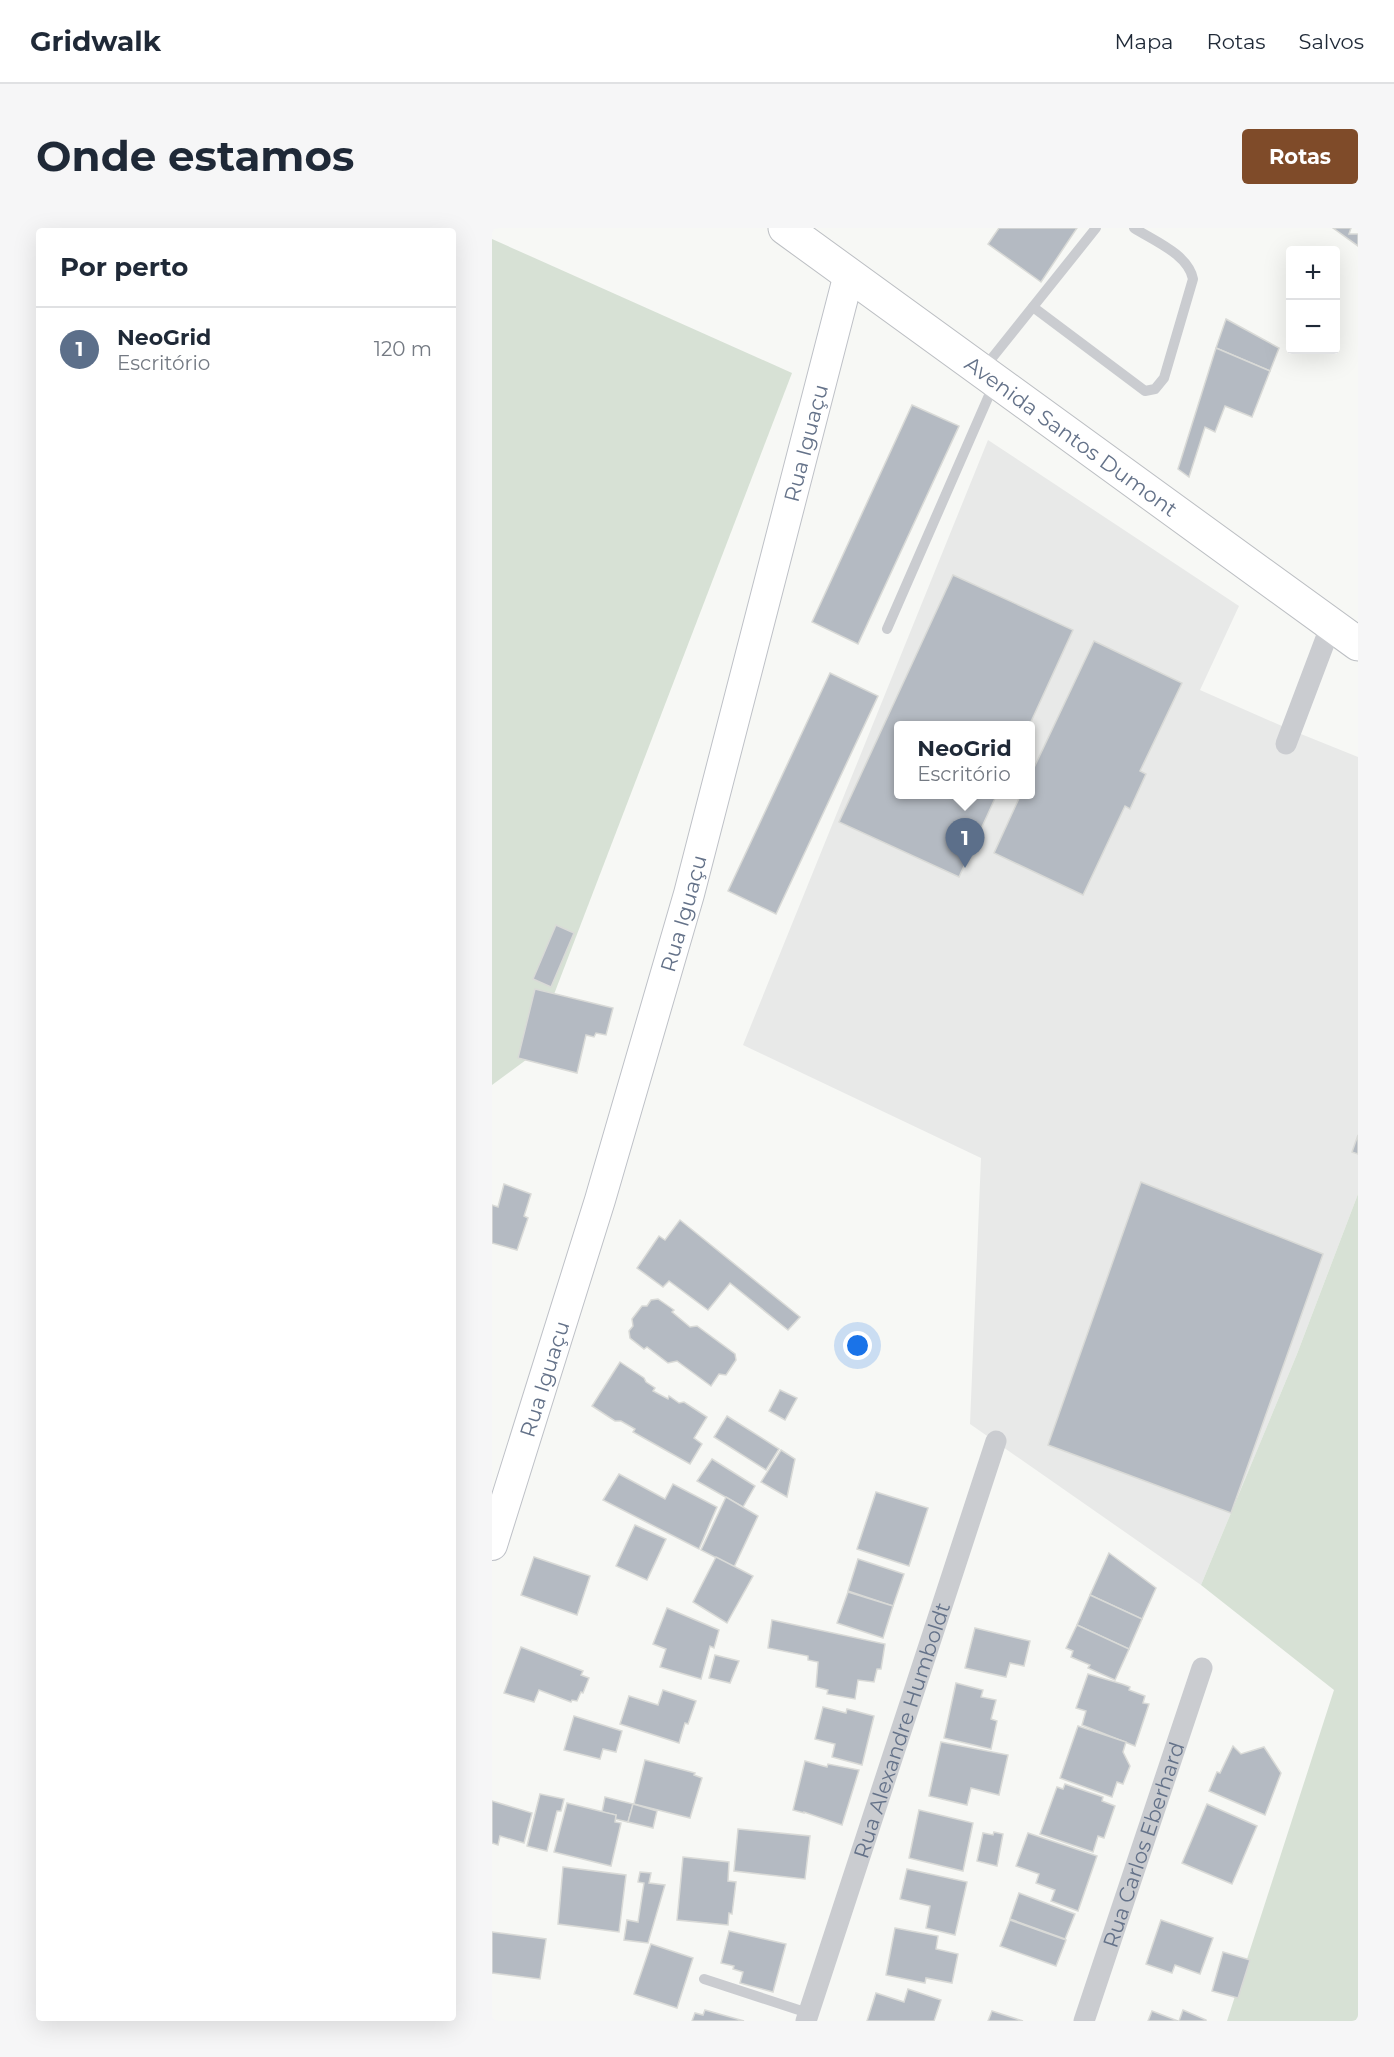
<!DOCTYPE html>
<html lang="pt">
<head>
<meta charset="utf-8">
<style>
	:root { --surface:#fff; --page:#f6f6f7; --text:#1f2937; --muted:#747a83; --line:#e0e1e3; --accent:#7f4b29 }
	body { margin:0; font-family:Montserrat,sans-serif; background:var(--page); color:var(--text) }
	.controls { position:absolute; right:18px; top:18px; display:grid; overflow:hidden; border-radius:6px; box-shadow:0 6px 24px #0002 }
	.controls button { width:54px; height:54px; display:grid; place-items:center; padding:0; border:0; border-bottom:2px solid var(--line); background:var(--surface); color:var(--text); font:30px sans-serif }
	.you { position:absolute; left:366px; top:1118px; width:21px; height:21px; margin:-15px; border:4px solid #fff; border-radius:50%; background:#1a73e8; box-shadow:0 0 0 9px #1a73e833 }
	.badge { display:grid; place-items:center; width:39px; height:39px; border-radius:50%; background:var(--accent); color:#fff; font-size:20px; font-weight:700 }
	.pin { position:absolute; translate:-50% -50px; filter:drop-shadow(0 2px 3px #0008) }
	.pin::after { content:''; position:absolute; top:32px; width:21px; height:18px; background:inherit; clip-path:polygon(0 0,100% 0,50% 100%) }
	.popup { position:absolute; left:402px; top:493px; width:141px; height:78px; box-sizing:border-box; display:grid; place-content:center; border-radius:6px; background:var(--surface); filter:drop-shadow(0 2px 4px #0005); font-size:20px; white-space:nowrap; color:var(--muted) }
	.popup b { font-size:22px; color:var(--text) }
	.popup::after { content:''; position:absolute; left:50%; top:100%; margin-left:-12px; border:12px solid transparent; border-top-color:var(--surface) }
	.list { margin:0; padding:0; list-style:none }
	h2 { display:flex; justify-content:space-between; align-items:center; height:78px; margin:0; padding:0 24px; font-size:26px }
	h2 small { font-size:20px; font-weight:400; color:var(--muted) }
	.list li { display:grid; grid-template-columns:39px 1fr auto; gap:18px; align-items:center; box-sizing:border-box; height:84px; padding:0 24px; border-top:2px solid var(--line) }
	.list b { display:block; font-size:22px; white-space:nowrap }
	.list p { margin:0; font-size:20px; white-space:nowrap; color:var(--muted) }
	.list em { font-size:20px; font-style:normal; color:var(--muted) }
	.map { position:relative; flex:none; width:866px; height:1793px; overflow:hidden; border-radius:6px }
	header { display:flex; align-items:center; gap:36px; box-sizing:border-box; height:84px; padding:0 30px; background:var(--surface); border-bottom:2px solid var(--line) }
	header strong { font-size:28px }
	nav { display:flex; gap:33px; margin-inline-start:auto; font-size:21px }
	.intro { display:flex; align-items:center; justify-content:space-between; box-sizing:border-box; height:144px; padding:0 36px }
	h1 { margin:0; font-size:42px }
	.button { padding:15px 27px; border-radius:6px; background:var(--accent); color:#fff; font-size:21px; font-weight:700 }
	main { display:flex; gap:36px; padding:0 36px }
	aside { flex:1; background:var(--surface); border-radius:6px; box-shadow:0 6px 24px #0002 }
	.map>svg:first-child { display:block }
	.built { fill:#e8e9e8; fill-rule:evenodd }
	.green { fill:#d7e1d5 }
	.building { fill:#b4bac2; stroke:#d9dad7; stroke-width:1.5 }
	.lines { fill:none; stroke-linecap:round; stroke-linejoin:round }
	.secondary-casing { stroke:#bec1c7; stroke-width:32 }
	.primary-casing { stroke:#bcbfc3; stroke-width:35 }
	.lane { stroke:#caccd0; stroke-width:10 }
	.street { stroke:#caccd0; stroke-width:21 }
	.secondary { stroke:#fff; stroke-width:30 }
	.primary { stroke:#fff; stroke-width:33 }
	.labels { text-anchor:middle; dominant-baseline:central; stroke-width:6; stroke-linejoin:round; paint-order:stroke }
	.street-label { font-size:21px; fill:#647289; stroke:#fff }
</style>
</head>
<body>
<header>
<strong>Gridwalk</strong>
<nav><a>Mapa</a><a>Rotas</a><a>Salvos</a></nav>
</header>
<div class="intro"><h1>Onde estamos</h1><a class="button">Rotas</a></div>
<main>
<aside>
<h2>Por perto<small></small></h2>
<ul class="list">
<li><span class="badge" style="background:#5c6f8a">1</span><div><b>NeoGrid</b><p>Escritório</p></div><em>120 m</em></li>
</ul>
</aside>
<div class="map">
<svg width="866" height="1793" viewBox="0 0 866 1793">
	<rect width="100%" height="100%" fill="#f7f8f5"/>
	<path class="built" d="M496,212L747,378L708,462L799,502L866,529V966L805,1126L709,1357L478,1196L489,930L251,817ZM407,498H539V566H407Z"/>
	<g class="green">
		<path d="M0,11L300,145L38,829L0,857Z"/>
		<path d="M866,966V1793H735L842,1462L709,1357L805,1126Z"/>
	</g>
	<g class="building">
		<path d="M507,0H585L549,54L496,16Z"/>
		<path d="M841,0H859L857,6H866V18Z"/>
		<path d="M734,91L787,120L778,143L724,120Z"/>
		<path d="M724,120L778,143L760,189L733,178L723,204L713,199L697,249L686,241Z"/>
		<path d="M420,177L467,198L366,416L320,394Z"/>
		<path d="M461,347L581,402L537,498H407V566H505L467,649L347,594Z"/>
		<path d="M602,413L690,455L648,543L654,546L638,581L633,578L591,667L502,625L529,566H539V546Z"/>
		<path d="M338,445L386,468L284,686L236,663Z"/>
		<path d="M64,697L82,705L59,759L41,751Z"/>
		<path d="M43,761L121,780L114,807L104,805L102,809L94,807L85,845L26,830Z"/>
		<path d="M866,907V926L860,924Z"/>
		<path d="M649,954L831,1026L739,1285L556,1217Z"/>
		<path d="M12,956L39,966L32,988L36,990L25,1022L0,1015V977L6,979Z"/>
		<path d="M188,992L308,1089L296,1102L238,1055L216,1082L177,1053L171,1059L145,1040L167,1008L173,1012Z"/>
		<path d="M166,1071L182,1082L180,1084L198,1099L205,1098L243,1126L244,1132L234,1147L227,1146L219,1158L185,1133L176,1135L155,1119L152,1121L138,1110L137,1103L141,1098L140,1091L150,1078H155L159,1072Z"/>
		<path d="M128,1134L152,1150L154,1154L163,1160L161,1163L176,1171L177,1168L187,1175L192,1174L215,1189L202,1210L210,1216L198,1236L141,1204L143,1201L129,1193H123L100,1178Z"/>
		<path d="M288,1162L305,1170L293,1192L277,1183Z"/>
		<path d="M235,1188L287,1221L274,1242L222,1209Z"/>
		<path d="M289,1222L303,1231L295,1269L269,1254Z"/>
		<path d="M220,1231L263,1258L251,1279L205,1253Z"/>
		<path d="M127,1246L173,1271L181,1256L225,1279L207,1321L111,1272Z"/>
		<path d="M384,1264L436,1280L417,1338L365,1321Z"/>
		<path d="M234,1269L266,1288L242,1339L209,1322Z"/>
		<path d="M143,1297L174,1311L155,1352L124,1338Z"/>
		<path d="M617,1325L664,1360L650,1391L598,1367Z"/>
		<path d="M42,1329L98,1348L85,1387L29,1367Z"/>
		<path d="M224,1329L261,1348L235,1395L201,1374Z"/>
		<path d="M366,1331L412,1346L401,1378L356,1363Z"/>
		<path d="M356,1364L401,1378L391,1410L345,1395Z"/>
		<path d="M598,1367L650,1391L637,1421L585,1397Z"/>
		<path d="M175,1380L227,1402L222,1420L218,1418L209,1451L168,1439L174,1421L161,1416Z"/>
		<path d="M280,1392L393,1416L389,1441H385L382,1454L366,1452L363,1471L335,1466L336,1462L324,1459L326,1434L316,1432V1428L276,1420Z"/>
		<path d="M585,1397L637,1421L623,1452L596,1440L598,1437L579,1429L581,1423L574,1420Z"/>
		<path d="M483,1400L538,1413L532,1438L518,1435L514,1449L473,1440Z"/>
		<path d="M29,1419L91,1443L89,1447L97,1450L91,1465L89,1464L85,1473L80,1472L79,1474L47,1462L42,1474L12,1465Z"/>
		<path d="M223,1427L247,1433L238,1455L217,1450Z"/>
		<path d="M596,1446L630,1456L638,1459L637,1462L653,1468L651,1475L657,1476L643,1518L590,1497L594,1483L584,1480Z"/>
		<path d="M464,1455L491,1462L489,1469L504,1472L499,1491L505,1493L499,1521L452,1510Z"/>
		<path d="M171,1462L204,1473L196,1496L193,1495L187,1515L128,1496L137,1468L166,1477Z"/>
		<path d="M331,1479L354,1485L355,1481L382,1488L370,1537L340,1529L343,1516L323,1511Z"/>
		<path d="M82,1488L130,1503L124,1524L111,1521L108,1531L72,1522Z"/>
		<path d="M586,1498L634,1514L631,1524L638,1538L631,1556L625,1554L620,1569L568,1550Z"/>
		<path d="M449,1514L516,1527L507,1567L479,1560L475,1577L437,1568Z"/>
		<path d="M741,1518L749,1526L772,1519L789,1545L773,1587L717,1563L725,1544L728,1545Z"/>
		<path d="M153,1532L203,1545L202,1547L210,1550L198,1590L142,1576Z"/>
		<path d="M313,1533L335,1539L336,1536L367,1542L350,1597L312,1584V1585L301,1582Z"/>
		<path d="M573,1556L611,1569L610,1573L623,1578L612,1610L606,1608L601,1624L548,1606L565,1559L571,1561Z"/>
		<path d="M48,1566L72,1571L69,1583H65L55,1623L35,1618Z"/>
		<path d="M113,1569L141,1576L136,1594L123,1591L124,1587L110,1584Z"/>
		<path d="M0,1573L40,1585L32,1615L8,1608L6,1617L0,1615Z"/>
		<path d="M75,1575L124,1587L123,1594L129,1595L119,1638L62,1624Z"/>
		<path d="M141,1576L165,1583L161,1600L136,1594Z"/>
		<path d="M715,1576L765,1598L740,1656L690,1635Z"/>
		<path d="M427,1582L481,1595L471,1643L417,1630Z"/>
		<path d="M246,1601L318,1608L313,1651L242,1643Z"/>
		<path d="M502,1604L511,1606L505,1638L485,1633L491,1605L501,1607Z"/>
		<path d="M536,1605L605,1628L586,1683L559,1673L563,1662L544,1655L547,1646L524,1638Z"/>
		<path d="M191,1629L237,1634L236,1653L244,1654L240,1686L237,1685L236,1697L185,1692Z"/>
		<path d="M71,1639L134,1647L127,1704L66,1696Z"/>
		<path d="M415,1641L475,1654L463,1707L434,1700L438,1678L408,1671Z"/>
		<path d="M148,1644L159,1645L157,1655L173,1657L156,1715L132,1712L135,1692L146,1694L152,1655L146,1654Z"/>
		<path d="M527,1665L583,1686L573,1711L518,1691Z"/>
		<path d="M518,1692L574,1712L564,1738L508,1718Z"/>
		<path d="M669,1692L721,1710L708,1746L683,1737L680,1745L654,1736Z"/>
		<path d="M403,1700L446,1708L444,1721L466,1726L460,1755L434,1750L433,1755L394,1747Z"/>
		<path d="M237,1703L294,1716L281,1764L248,1755L251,1744L241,1741L242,1738L229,1735Z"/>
		<path d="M0,1704L54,1711L48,1751L0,1745Z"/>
		<path d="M159,1716L201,1730L185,1780L142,1766Z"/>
		<path d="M731,1724L758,1732L746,1770L720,1763Z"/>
		<path d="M416,1761L449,1772L442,1793H375L384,1765L412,1774Z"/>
		<path d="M213,1782L252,1793H200L203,1785L211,1787Z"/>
		<path d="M691,1782L714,1792V1793H687Z"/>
		<path d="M500,1783L531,1793H496Z"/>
		<path d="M660,1783L686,1793H656Z"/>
	</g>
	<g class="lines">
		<g class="secondary-casing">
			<g id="secondary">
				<path id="s3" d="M0,1317L108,972L197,666L357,46"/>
			</g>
		</g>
		<g class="primary-casing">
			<g id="primary">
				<path id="s4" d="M293,0L866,416"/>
			</g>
		</g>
		<g class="lane">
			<path d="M541,79L653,163L663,161L672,150L701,51C696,26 662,13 642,0"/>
			<path d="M492,140L604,0"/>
			<path d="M395,401L502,156"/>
			<path d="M212,1751L316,1785"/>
		</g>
		<g class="street">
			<path d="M794,516L839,397"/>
			<path id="s1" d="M314,1793L504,1213"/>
			<path id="s2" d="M592,1793L710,1440"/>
		</g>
		<use href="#secondary" class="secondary"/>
		<use href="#primary" class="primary"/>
	</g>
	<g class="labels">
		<g class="street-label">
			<text stroke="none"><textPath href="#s4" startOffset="354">Avenida Santos Dumont</textPath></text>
			<text stroke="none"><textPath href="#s3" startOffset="1146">Rua Iguaçu</textPath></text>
			<text stroke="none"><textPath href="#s3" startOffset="660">Rua Iguaçu</textPath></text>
			<text stroke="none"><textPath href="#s3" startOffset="174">Rua Iguaçu</textPath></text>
			<text stroke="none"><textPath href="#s1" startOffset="306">Rua Alexandre Humboldt</textPath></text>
			<text stroke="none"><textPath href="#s2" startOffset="186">Rua Carlos Eberhard</textPath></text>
		</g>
	</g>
</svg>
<div class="controls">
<button>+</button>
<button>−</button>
</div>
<div class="you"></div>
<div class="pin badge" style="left:473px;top:640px;background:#5c6f8a">1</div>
<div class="popup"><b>NeoGrid</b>Escritório</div>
</div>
</main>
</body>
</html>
